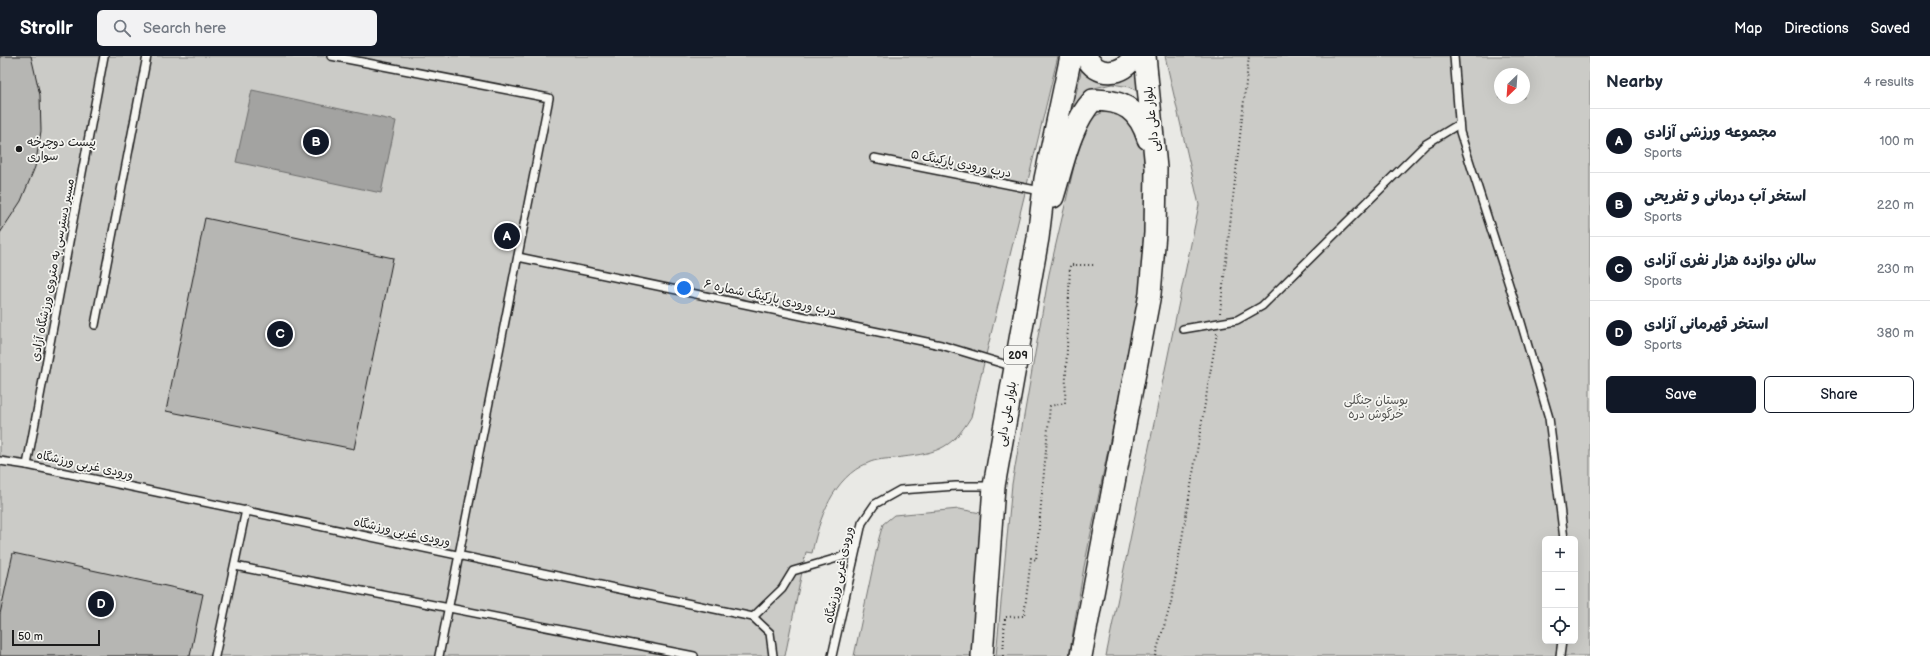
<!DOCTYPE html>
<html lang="en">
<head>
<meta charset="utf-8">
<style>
	:root { --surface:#fff; --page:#f2f2f3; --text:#1f2937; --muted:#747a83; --line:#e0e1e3; --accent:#111827 }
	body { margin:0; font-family:"Balsamiq Sans","Playpen Sans Arabic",sans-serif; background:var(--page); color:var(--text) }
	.controls { position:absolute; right:12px; bottom:12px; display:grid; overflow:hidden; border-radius:6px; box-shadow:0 4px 16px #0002 }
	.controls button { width:36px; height:36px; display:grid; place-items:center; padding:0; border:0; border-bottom:1px solid var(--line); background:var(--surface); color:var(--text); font:20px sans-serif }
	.compass { position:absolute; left:1494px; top:12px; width:36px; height:36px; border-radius:50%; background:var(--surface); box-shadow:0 4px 16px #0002; rotate:205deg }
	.scale { position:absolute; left:12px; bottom:10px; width:88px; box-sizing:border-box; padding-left:4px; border:2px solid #1c1c1c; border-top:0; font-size:11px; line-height:14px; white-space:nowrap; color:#1c1c1c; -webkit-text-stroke:3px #f6f6f2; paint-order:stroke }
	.you { position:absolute; left:684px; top:232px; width:14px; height:14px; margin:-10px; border:3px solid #fff; border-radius:50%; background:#1a73e8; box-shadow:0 0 0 6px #1a73e833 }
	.badge { display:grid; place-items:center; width:26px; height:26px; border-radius:50%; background:var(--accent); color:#fff; font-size:13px; font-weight:700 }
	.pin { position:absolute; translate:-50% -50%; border:2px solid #fff; box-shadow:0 1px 4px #0006 }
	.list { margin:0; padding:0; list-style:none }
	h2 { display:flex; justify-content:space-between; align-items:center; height:52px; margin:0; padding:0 16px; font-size:17px }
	h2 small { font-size:13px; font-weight:400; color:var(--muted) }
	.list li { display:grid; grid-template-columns:26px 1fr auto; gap:12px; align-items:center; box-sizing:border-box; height:64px; padding:0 16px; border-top:1px solid var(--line) }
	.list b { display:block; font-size:15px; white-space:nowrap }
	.list p { margin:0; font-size:13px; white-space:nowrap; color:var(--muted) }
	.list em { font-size:13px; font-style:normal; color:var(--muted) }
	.actions { display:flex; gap:8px; padding:12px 16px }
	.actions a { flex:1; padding:9px 0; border:1px solid var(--accent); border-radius:6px; text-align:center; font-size:14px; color:var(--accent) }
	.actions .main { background:var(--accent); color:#fff }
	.icon { flex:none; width:22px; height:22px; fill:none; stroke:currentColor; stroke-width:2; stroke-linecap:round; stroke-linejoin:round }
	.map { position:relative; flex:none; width:1590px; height:600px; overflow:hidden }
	header { display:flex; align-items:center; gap:24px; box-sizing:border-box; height:56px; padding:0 20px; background:var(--accent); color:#fff }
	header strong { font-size:19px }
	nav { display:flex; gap:22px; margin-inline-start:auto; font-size:14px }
	.search { width:280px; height:36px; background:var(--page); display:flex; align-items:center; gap:10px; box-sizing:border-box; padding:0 14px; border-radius:6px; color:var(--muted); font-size:15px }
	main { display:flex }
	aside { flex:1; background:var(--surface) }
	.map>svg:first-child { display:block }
	.green { fill:#cbcbc7; stroke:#747472; fill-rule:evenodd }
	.water { fill:#a3a3a1; stroke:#6d6d6c }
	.building { fill:#b6b6b3; stroke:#1c1c1c }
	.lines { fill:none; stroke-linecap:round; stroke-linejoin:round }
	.service-casing { stroke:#1c1c1c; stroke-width:10 }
	.primary-casing { stroke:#1c1c1c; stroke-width:24 }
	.path { stroke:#1c1c1c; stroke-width:2; stroke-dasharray:1 3; stroke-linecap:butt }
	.service { stroke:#f6f6f2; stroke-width:7 }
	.primary { stroke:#f6f6f2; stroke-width:21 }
	.poi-dot { fill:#1c1c1c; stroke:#f6f6f2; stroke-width:1.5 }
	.labels { text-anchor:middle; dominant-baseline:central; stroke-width:3.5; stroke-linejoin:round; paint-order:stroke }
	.shield { fill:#f6f6f2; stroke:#5d5d5c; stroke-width:1 }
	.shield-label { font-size:11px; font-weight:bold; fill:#1c1c1c }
	.street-label { font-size:12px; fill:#1c1c1c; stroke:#f6f6f2 }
	.poi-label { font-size:12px; fill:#1c1c1c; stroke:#f6f6f2; text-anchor:start }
	.park-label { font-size:12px; fill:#51514f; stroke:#f6f6f2 }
</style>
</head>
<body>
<header>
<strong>Strollr</strong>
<div class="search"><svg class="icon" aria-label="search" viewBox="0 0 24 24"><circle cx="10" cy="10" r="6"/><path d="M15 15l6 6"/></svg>Search here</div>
<nav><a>Map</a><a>Directions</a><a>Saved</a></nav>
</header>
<main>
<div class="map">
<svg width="1590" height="600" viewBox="0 0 1590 600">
	<rect width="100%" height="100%" fill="#e9e9e5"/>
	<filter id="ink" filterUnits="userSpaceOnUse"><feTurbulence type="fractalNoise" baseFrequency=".025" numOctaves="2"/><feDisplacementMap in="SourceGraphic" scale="8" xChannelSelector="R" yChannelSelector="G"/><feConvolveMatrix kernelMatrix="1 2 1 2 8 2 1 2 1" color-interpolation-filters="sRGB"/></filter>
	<g filter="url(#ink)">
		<g class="green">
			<path d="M0,0H1058L971,361C950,396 934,397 895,402C887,403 876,403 868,407C833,421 819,463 812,497L806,496L785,600H0Z"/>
			<path d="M1165,0H1590V600H1106L1199,149ZM1500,18H1524V42H1500ZM1545,483H1575V585H1545Z"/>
			<path d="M1083,7L1135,9L1148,42L1130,31L1112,28L1094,32L1082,41L1070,64Z"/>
			<path d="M1108,54L1123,59L1140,79L1148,107L1146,187L1133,285L1110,384L1084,511L1069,600H996L1012,428L1049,218L1082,76L1093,61Z"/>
			<path d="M959,453L981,457L971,600H854L879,482L883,468L894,459Z"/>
		</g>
		<path class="water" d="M252,34L396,65L381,137L236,106Z"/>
		<g class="building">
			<path d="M0,0H31L40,39L41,75L35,111L21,145L0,177Z"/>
			<path d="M205,162L393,202L354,393L166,355Z"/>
			<path d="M13,497L203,538L190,600H0V558Z"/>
		</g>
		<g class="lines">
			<g class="service-casing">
				<g id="service">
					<path d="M331,0L549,42L439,600"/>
					<path d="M1454,0L1460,76L1520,263L1549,362L1564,483"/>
					<path d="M874,102L1041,135"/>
					<path d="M518,201L941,289L1014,311"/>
					<path d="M95,269L147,0"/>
					<path d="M1183,273L1237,264L1262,250L1426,88L1459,68"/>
					<path d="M0,405L27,409L753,561L770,577L773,600"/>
					<path d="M27,409L104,0"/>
					<path d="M235,510L694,600"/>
					<path d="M753,561L782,533L793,515L841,501L857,490"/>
					<path d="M215,600L246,454"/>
					<path d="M832,600L862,467L875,448L900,434L956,430H992"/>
					<path d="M1560,600L1562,585"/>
				</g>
			</g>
			<g class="primary-casing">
				<g id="primary">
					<path d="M1086,0C1096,22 1123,20 1134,0"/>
					<path d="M1053,141C1063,109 1070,69 1093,44C1124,44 1139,54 1148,83"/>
					<path d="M982,600L994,430L1038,182L1045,123L1071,0"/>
					<path d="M1081,600L1150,238L1155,177L1156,112L1145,0"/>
				</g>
			</g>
			<g class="path">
				<path d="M1220,257L1249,0"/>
				<path d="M1003,600L1005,561L1024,560L1031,502L1036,504L1050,350L1065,347L1070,209H1095"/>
				<path d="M1155,600L1171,547L1217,277"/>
			</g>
			<use href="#service" class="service"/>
			<use href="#primary" class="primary"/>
		</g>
	</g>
	<circle class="poi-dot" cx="19" cy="93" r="4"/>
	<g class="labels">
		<rect class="shield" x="1004" y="290" width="28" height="18" rx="3"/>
		<g class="shield-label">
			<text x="1018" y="299">209</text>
		</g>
		<g class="street-label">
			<text transform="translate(1152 63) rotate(-96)">بلوار علی دایی</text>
			<text transform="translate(961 108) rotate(11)">درب ورودی پارکینگ ۵</text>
			<text transform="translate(53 214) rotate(-79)">مسیر دسترسی به متروی ورزشگاه آزادی</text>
			<text transform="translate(770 242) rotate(12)">درب ورودی پارکینگ شماره ۶</text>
			<text transform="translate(1007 358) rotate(-80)">بلوار علی دایی</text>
			<text transform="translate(85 409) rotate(12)">ورودی غربی ورزشگاه</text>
			<text transform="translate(402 476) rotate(12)">ورودی غربی ورزشگاه</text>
			<text transform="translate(839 519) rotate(-78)">ورودی غربی ورزشگاه</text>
		</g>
		<g class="poi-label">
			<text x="27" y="86">پیست دوچرخه<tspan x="27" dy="14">سواری</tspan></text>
		</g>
		<g class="park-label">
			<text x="1376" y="344">بوستان جنگلی<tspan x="1376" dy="14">خرگوش دره</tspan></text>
		</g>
	</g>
</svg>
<div class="controls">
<button>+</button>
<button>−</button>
<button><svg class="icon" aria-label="locate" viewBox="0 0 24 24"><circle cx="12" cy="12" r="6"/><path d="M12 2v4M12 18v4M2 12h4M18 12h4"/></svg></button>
</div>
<svg class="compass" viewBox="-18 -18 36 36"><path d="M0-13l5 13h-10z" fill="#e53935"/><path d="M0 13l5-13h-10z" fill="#747a83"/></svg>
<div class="scale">50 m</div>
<div class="you"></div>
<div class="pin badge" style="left:507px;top:180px">A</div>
<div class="pin badge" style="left:316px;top:86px">B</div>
<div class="pin badge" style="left:280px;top:278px">C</div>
<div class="pin badge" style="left:101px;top:548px">D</div>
</div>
<aside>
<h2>Nearby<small>4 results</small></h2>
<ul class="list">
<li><span class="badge">A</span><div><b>مجموعه ورزشی آزادی</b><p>Sports</p></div><em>100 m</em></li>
<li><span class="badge">B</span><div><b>استخر آب درمانی و تفریحی</b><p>Sports</p></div><em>220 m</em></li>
<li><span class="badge">C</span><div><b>سالن دوازده هزار نفری آزادی</b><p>Sports</p></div><em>230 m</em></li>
<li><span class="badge">D</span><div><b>استخر قهرمانی آزادی</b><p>Sports</p></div><em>380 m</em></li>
</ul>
<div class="actions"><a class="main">Save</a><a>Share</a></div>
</aside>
</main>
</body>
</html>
